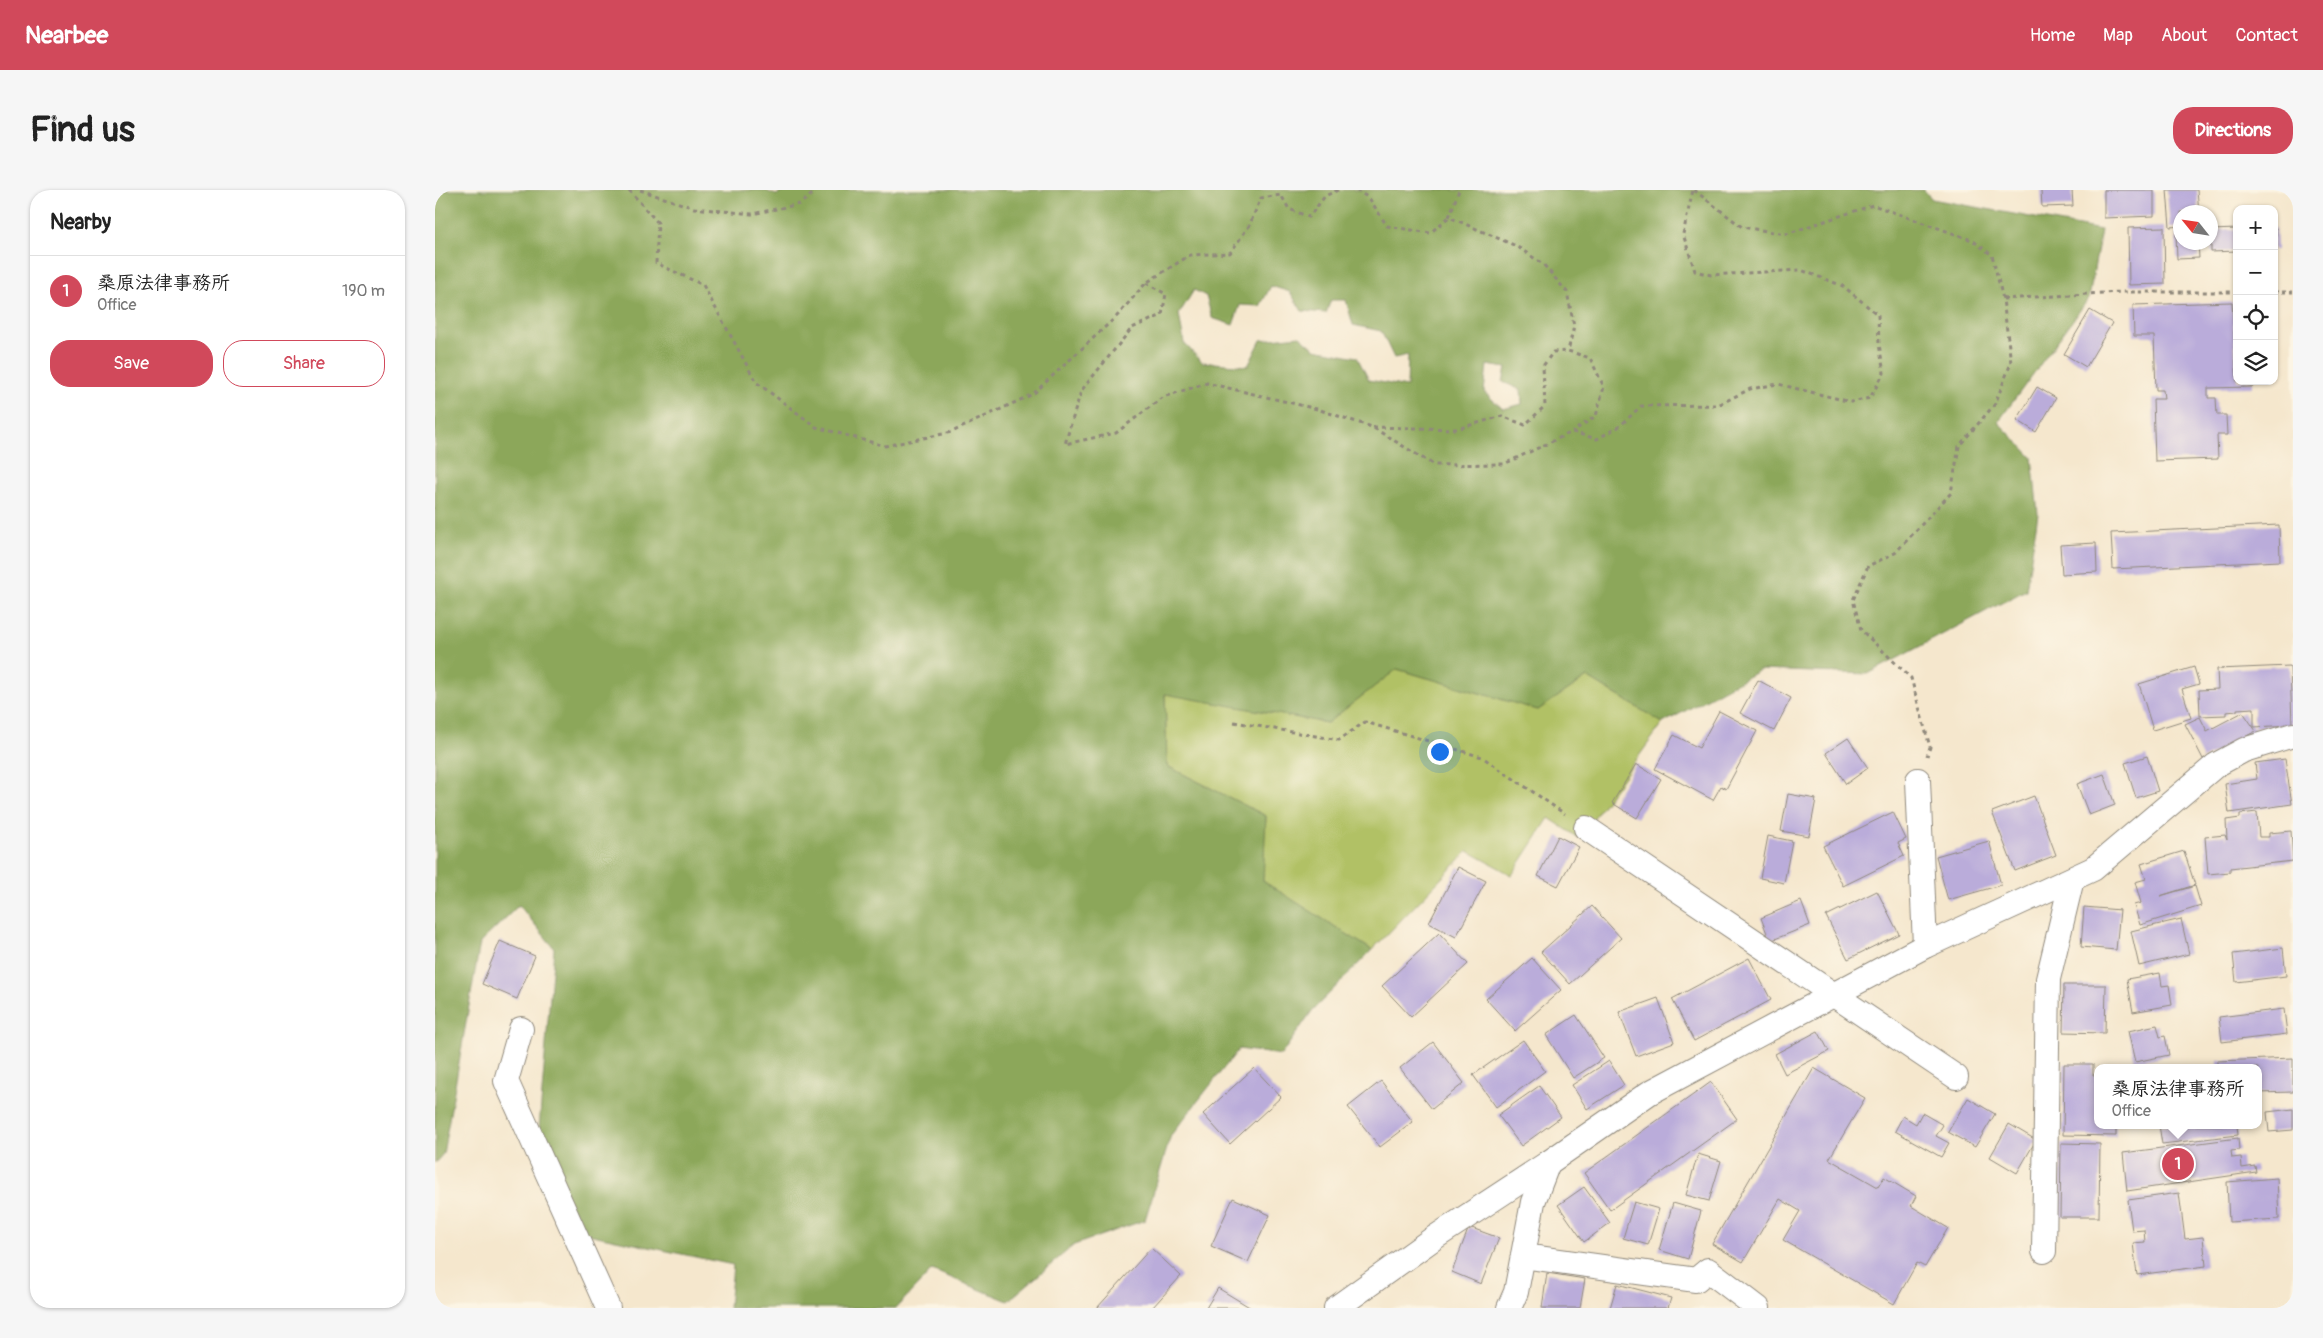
<!DOCTYPE html>
<html lang="en">
<head>
<meta charset="utf-8">
<style>
	:root { --surface:#fff; --page:#f6f6f6; --text:#222; --muted:#767676; --line:#e0e0e0; --accent:#d1495b }
	body { margin:0; font-family:Pangolin,"Klee One",sans-serif; background:var(--page); color:var(--text) }
	.controls { position:absolute; right:15px; top:15px; display:grid; overflow:hidden; border-radius:10px; box-shadow:0 1px 4px #0004 }
	.controls button { width:45px; height:45px; display:grid; place-items:center; padding:0; border:0; border-bottom:1px solid var(--line); background:var(--surface); color:var(--text); font:25px sans-serif }
	.compass { position:absolute; left:1738px; top:15px; width:45px; height:45px; border-radius:50%; background:var(--surface); box-shadow:0 1px 4px #0004; rotate:300deg }
	.you { position:absolute; left:1004px; top:561px; width:18px; height:18px; margin:-12px; border:4px solid #fff; border-radius:50%; background:#1a73e8; box-shadow:0 0 0 8px #1a73e833 }
	.badge { display:grid; place-items:center; width:32px; height:32px; border-radius:50%; background:var(--accent); color:#fff; font-size:16px; font-weight:700 }
	.pin { position:absolute; translate:-50% -50%; border:2px solid #fff; box-shadow:0 1px 5px #0006 }
	.popup { position:absolute; left:1659px; top:874px; width:168px; height:65px; box-sizing:border-box; display:grid; place-content:center; border-radius:10px; background:var(--surface); filter:drop-shadow(0 1px 4px #0005); font-size:16px; white-space:nowrap; color:var(--muted) }
	.popup b { font-size:19px; color:var(--text) }
	.popup::after { content:''; position:absolute; left:50%; top:100%; margin-left:-10px; border:10px solid transparent; border-top-color:var(--surface) }
	.list { margin:0; padding:0; list-style:none }
	h2 { display:flex; justify-content:space-between; align-items:center; height:65px; margin:0; padding:0 20px; font-size:21px }
	h2 small { font-size:16px; font-weight:400; color:var(--muted) }
	.list li { display:grid; grid-template-columns:32px 1fr auto; gap:15px; align-items:center; box-sizing:border-box; height:70px; padding:0 20px; border-top:1px solid var(--line) }
	.list b { display:block; font-size:19px; white-space:nowrap }
	.list p { margin:0; font-size:16px; white-space:nowrap; color:var(--muted) }
	.list em { font-size:16px; font-style:normal; color:var(--muted) }
	.actions { display:flex; gap:10px; padding:15px 20px }
	.actions a { flex:1; padding:11px 0; border:1px solid var(--accent); border-radius:20px; text-align:center; font-size:18px; color:var(--accent) }
	.actions .main { background:var(--accent); color:#fff }
	.icon { flex:none; width:28px; height:28px; fill:none; stroke:currentColor; stroke-width:2; stroke-linecap:round; stroke-linejoin:round }
	.map { position:relative; flex:none; width:1858px; height:1118px; overflow:hidden; border-radius:20px }
	header { display:flex; align-items:center; gap:30px; box-sizing:border-box; height:70px; padding:0 25px; background:var(--accent); color:#fff }
	header strong { font-size:24px }
	nav { display:flex; gap:28px; margin-inline-start:auto; font-size:18px }
	.intro { display:flex; align-items:center; justify-content:space-between; box-sizing:border-box; height:120px; padding:0 30px }
	h1 { margin:0; font-size:35px }
	.button { padding:12px 22px; border-radius:20px; background:var(--accent); color:#fff; font-size:18px; font-weight:700 }
	main { display:flex; gap:30px; padding:0 30px }
	aside { flex:1; background:var(--surface); border-radius:20px; box-shadow:0 1px 4px #0004 }
	.map>svg:first-child { display:block }
	.green { fill:#b1c165; stroke:#6e7648 }
	.forest { fill:#8ca75a; stroke:#5c6942; fill-rule:evenodd }
	.building { fill:#baacda }
	.lines { fill:none; stroke-linecap:round; stroke-linejoin:round }
	.minor-casing { stroke:#90897c; stroke-width:26 }
	.path { stroke:#90897c; stroke-width:3; stroke-dasharray:4 4; stroke-linecap:butt }
	.minor { stroke:#fff; stroke-width:24 }
</style>
</head>
<body>
<header>
<strong>Nearbee</strong>
<nav><a>Home</a><a>Map</a><a>About</a><a>Contact</a></nav>
</header>
<div class="intro"><h1>Find us</h1><a class="button">Directions</a></div>
<main>
<aside>
<h2>Nearby<small></small></h2>
<ul class="list">
<li><span class="badge">1</span><div><b>桑原法律事務所</b><p>Office</p></div><em>190 m</em></li>
</ul>
<div class="actions"><a class="main">Save</a><a>Share</a></div>
</aside>
<div class="map">
<svg width="1858" height="1118" viewBox="0 0 1858 1118">
	<rect width="100%" height="100%" fill="#fcf5e5"/>
	<filter id="ink" filterUnits="userSpaceOnUse"><feTurbulence type="fractalNoise" baseFrequency=".02" numOctaves="2"/><feDisplacementMap in="SourceGraphic" scale="10" xChannelSelector="R" yChannelSelector="G"/><feConvolveMatrix kernelMatrix="1 2 1 2 8 2 1 2 1" color-interpolation-filters="sRGB"/></filter>
	<filter id="wash" filterUnits="userSpaceOnUse"><feTurbulence type="fractalNoise" baseFrequency=".0096" numOctaves="4" result="noise"/><feDisplacementMap in="SourceGraphic" scale="20" xChannelSelector="R" yChannelSelector="G"/><feGaussianBlur stdDeviation="1.12" result="paint"/><feColorMatrix in="noise" values="0 0 0 0 0 0 0 0 0 0 0 0 0 0 0 0 0 1.4 0 .05"/><feComposite in="paint" operator="in"/></filter>
	<g filter="url(#wash)">
		<rect width="100%" height="100%" fill="#f5e7cd"/>
		<path class="green" d="M962,479L1103,520L1152,487L1228,533L1144,648L1114,628L1077,685L1033,661L937,760L827,691L831,626L732,576L730,503L892,533Z"/>
		<path class="forest" d="M0,0H329L341,5L353,0H1489L1497,9L1666,40L1654,108L1563,232L1597,267L1603,324L1591,400L1433,484L1325,480L1228,533L1152,487L1103,520L962,479L892,533L730,504L732,576L831,626L828,691L937,760L877,821L846,865L804,859L736,945L710,1030L639,1055L573,1111L497,1080L461,1118H294L298,1075L134,1040L102,962L119,758L84,715L45,753L8,964L0,973ZM836,96L855,102L867,121L891,123L896,110H911L918,135L946,141L959,168L973,165L972,197L934,190L922,167L880,159L865,146L826,150L813,176L767,172L749,153L744,124L759,100L771,106L777,128L798,135L805,115L825,116ZM1052,175L1071,178L1068,192L1086,200L1087,214L1068,219L1049,202Z"/>
		<g id="blocks">
			<g class="building">
				<path d="M1606,0H1637L1638,16L1607,17Z"/>
				<path d="M1669,0H1719V26L1669,28Z"/>
				<path d="M1732,0H1762L1764,22H1746V36L1735,37Z"/>
				<path d="M1729,37L1730,94L1694,95L1693,38Z"/>
				<path d="M1839,38H1841L1842,60H1839Z"/>
				<path d="M1802,39V61L1776,62V40Z"/>
				<path d="M1741,43H1746V52H1763L1764,68L1742,69Z"/>
				<path d="M1797,112L1802,191H1818V197L1773,198V208H1781L1782,225H1791L1792,245H1782L1783,269L1720,271L1718,209H1729L1728,200H1721L1719,146H1699L1698,115Z"/>
				<path d="M1655,120L1677,133L1651,177L1629,164Z"/>
				<path d="M1602,197L1621,208L1601,242L1582,230Z"/>
				<path d="M1844,335L1845,371L1678,379L1676,343Z"/>
				<path d="M1661,353L1662,382L1627,384L1625,355Z"/>
				<path d="M1855,476L1857,535L1819,537V518L1802,519V521L1791,522V525L1765,526L1764,500L1783,499L1782,479Z"/>
				<path d="M1759,477L1764,494L1747,499L1756,528L1718,540L1704,494Z"/>
				<path d="M1323,490L1356,508L1339,541L1305,523Z"/>
				<path d="M1284,521L1322,541L1291,599L1286,596L1278,610L1220,579L1239,545L1264,558Z"/>
				<path d="M1808,522L1821,541L1768,569L1750,534L1765,527L1772,541Z"/>
				<path d="M1413,548L1433,578L1411,594L1391,563Z"/>
				<path d="M1712,566L1723,601L1701,608L1690,573Z"/>
				<path d="M1850,569L1857,614L1794,623L1790,594L1822,589L1820,573Z"/>
				<path d="M1201,574L1226,589L1202,628L1177,613Z"/>
				<path d="M1669,584L1680,615L1654,625L1642,594Z"/>
				<path d="M1353,604L1381,609L1374,646L1346,641Z"/>
				<path d="M1599,606L1621,665L1580,681L1557,622Z"/>
				<path d="M1458,622L1471,649L1463,653L1469,666L1408,696L1388,656Z"/>
				<path d="M1822,622L1824,647H1834V643L1856,641L1858,671L1795,678V682L1773,684L1770,647L1790,645L1792,650L1791,630L1805,628V624Z"/>
				<path d="M1123,646L1144,657L1123,696L1103,686Z"/>
				<path d="M1333,646L1357,651L1349,693L1325,688Z"/>
				<path d="M1554,651L1566,695L1513,710L1501,666Z"/>
				<path d="M1749,661L1760,695L1725,706L1760,696L1766,716L1705,735L1699,715L1706,713L1700,692L1711,689L1706,674Z"/>
				<path d="M1023,677L1051,691L1021,747L994,733Z"/>
				<path d="M1442,701L1464,744L1413,769L1391,726Z"/>
				<path d="M1366,711L1375,735L1335,751L1326,728Z"/>
				<path d="M1157,716L1186,748L1135,794L1106,762Z"/>
				<path d="M1649,717L1685,720L1681,760L1646,757Z"/>
				<path d="M1746,729L1754,764L1704,776L1696,741Z"/>
				<path d="M1004,743L1033,774L976,827L947,796Z"/>
				<path d="M65,751L100,766L82,809L47,794Z"/>
				<path d="M1848,758L1851,786L1801,792L1798,764Z"/>
				<path d="M1097,768L1126,800L1080,841L1051,809Z"/>
				<path d="M1314,768L1336,810L1259,851L1237,809Z"/>
				<path d="M1725,783L1727,796L1734,795L1737,815L1698,822L1692,789Z"/>
				<path d="M1629,795H1671L1670,843L1628,842Z"/>
				<path d="M1223,808L1239,852L1201,866L1184,822Z"/>
				<path d="M1849,819L1852,844L1787,852L1784,827Z"/>
				<path d="M1141,825L1169,868L1138,888L1111,845Z"/>
				<path d="M1722,835L1725,847L1730,846L1734,865L1700,872L1693,841Z"/>
				<path d="M1383,841L1394,861L1350,884L1340,864Z"/>
				<path d="M1088,850L1110,881L1061,917L1038,885Z"/>
				<path d="M998,852L1029,893L997,919L965,878Z"/>
				<path d="M1858,868V902L1823,903V878H1782V871Z"/>
				<path d="M1174,871L1189,895L1152,919L1137,895Z"/>
				<path d="M1629,874H1658V885H1663V935H1681V946L1628,945Z"/>
				<path d="M819,878L846,907L795,954L768,924Z"/>
				<path d="M1379,878L1430,908L1394,969L1443,997L1449,987L1481,1006L1476,1016L1513,1038L1490,1077L1482,1073L1459,1114L1348,1050L1365,1021L1345,1009L1308,1072L1277,1054Z"/>
				<path d="M946,891L978,932L945,957L913,917Z"/>
				<path d="M1276,892L1302,929L1175,1020L1149,983Z"/>
				<path d="M1104,896L1126,927L1086,956L1063,925Z"/>
				<path d="M1533,908L1560,924L1540,957L1513,942Z"/>
				<path d="M1858,919V940L1834,942L1832,922Z"/>
				<path d="M1487,923L1508,935L1501,946L1514,953L1506,967L1460,941L1468,926L1481,934Z"/>
				<path d="M1574,934L1601,950L1582,983L1555,967Z"/>
				<path d="M1724,935H1802L1803,945L1727,954Z"/>
				<path d="M1803,948L1804,960L1796,961L1797,968L1806,967L1807,978L1820,976L1821,982L1692,1001L1688,963Z"/>
				<path d="M1626,953L1665,954L1664,1027H1625Z"/>
				<path d="M1263,964L1286,971L1274,1011L1251,1005Z"/>
				<path d="M1842,988L1844,1029L1794,1032L1792,992Z"/>
				<path d="M1149,997L1175,1033L1149,1052L1123,1015Z"/>
				<path d="M1744,1003L1750,1049L1768,1047L1771,1076L1702,1085L1698,1053L1710,1052L1709,1040L1697,1041L1693,1010Z"/>
				<path d="M798,1008L835,1025L813,1072L776,1056Z"/>
				<path d="M1199,1012L1224,1019L1213,1055L1188,1048Z"/>
				<path d="M1238,1013L1266,1021L1253,1069L1224,1060Z"/>
				<path d="M1034,1037L1064,1048L1046,1094L1017,1082Z"/>
				<path d="M716,1058L746,1086L717,1118H662Z"/>
				<path d="M1112,1083L1150,1089L1145,1118H1107Z"/>
				<path d="M1182,1094L1236,1108L1233,1118H1175Z"/>
				<path d="M783,1098L816,1118H771Z"/>
			</g>
		</g>
	</g>
	<g filter="url(#ink)">
		<use href="#blocks" fill-opacity="0" stroke="#90897c" stroke-width="1"/>
		<g class="lines">
			<g class="minor-casing">
				<g id="minor">
					<path d="M1483,590L1490,756"/>
					<path d="M1151,638L1521,887"/>
					<path d="M86,839L71,891L173,1118"/>
					<path d="M1609,1061L1613,789L1637,689"/>
					<path d="M1088,1066L1261,1090L1273,1080L1323,1118"/>
					<path d="M901,1118L999,1048L1113,973L1214,903L1490,756L1658,679L1781,575L1809,560L1858,545"/>
					<path d="M1074,1118L1081,1102L1098,1012L1113,973"/>
				</g>
			</g>
			<g class="path">
				<path d="M194,0L223,33L221,73L268,95L321,192L381,237L450,256L517,242L598,204L682,126L711,93L755,65L795,63L814,36L826,8L846,5L854,19L874,27L890,6L903,0"/>
				<path d="M205,0L259,18L317,24L365,14L382,0"/>
				<path d="M921,0L934,8L952,36L995,43L1014,27L1081,56L1108,74L1132,102L1139,136L1133,161L1155,168L1169,197L1161,226L1137,242"/>
				<path d="M1259,0L1307,37L1351,44L1438,15L1537,50L1557,65L1568,109L1576,173L1560,214L1524,256L1516,303L1460,363L1433,376L1418,410L1426,440L1476,488L1495,557L1492,566"/>
				<path d="M1014,27L1024,0"/>
				<path d="M711,93L731,104L727,125L697,138L646,201L630,254L681,243L728,207L772,193L882,219L937,237L999,275L1069,274L1137,242L1162,249L1185,236L1206,216L1283,215L1315,199L1343,194L1416,212L1435,208L1449,183L1444,154L1443,125L1408,96L1366,80L1276,85L1260,81L1248,44L1258,0"/>
				<path d="M1839,102H1858"/>
				<path d="M1568,109L1686,102H1802"/>
				<path d="M938,237L1022,239L1067,226L1090,235L1110,216L1108,176L1118,162L1133,161"/>
				<path d="M799,532L904,550L930,532L1047,567L1130,624"/>
			</g>
			<use href="#minor" class="minor"/>
		</g>
	</g>
</svg>
<div class="controls">
<button>+</button>
<button>−</button>
<button><svg class="icon" aria-label="locate" viewBox="0 0 24 24"><circle cx="12" cy="12" r="6"/><path d="M12 2v4M12 18v4M2 12h4M18 12h4"/></svg></button>
<button><svg class="icon" aria-label="layers" viewBox="0 0 24 24"><path d="M12 4l9 5-9 5-9-5zM3 14l9 5 9-5"/></svg></button>
</div>
<svg class="compass" viewBox="-18 -18 36 36"><path d="M0-13l5 13h-10z" fill="#e53935"/><path d="M0 13l5-13h-10z" fill="#767676"/></svg>
<div class="you"></div>
<div class="pin badge" style="left:1743px;top:974px">1</div>
<div class="popup"><b>桑原法律事務所</b>Office</div>
</div>
</main>
</body>
</html>
